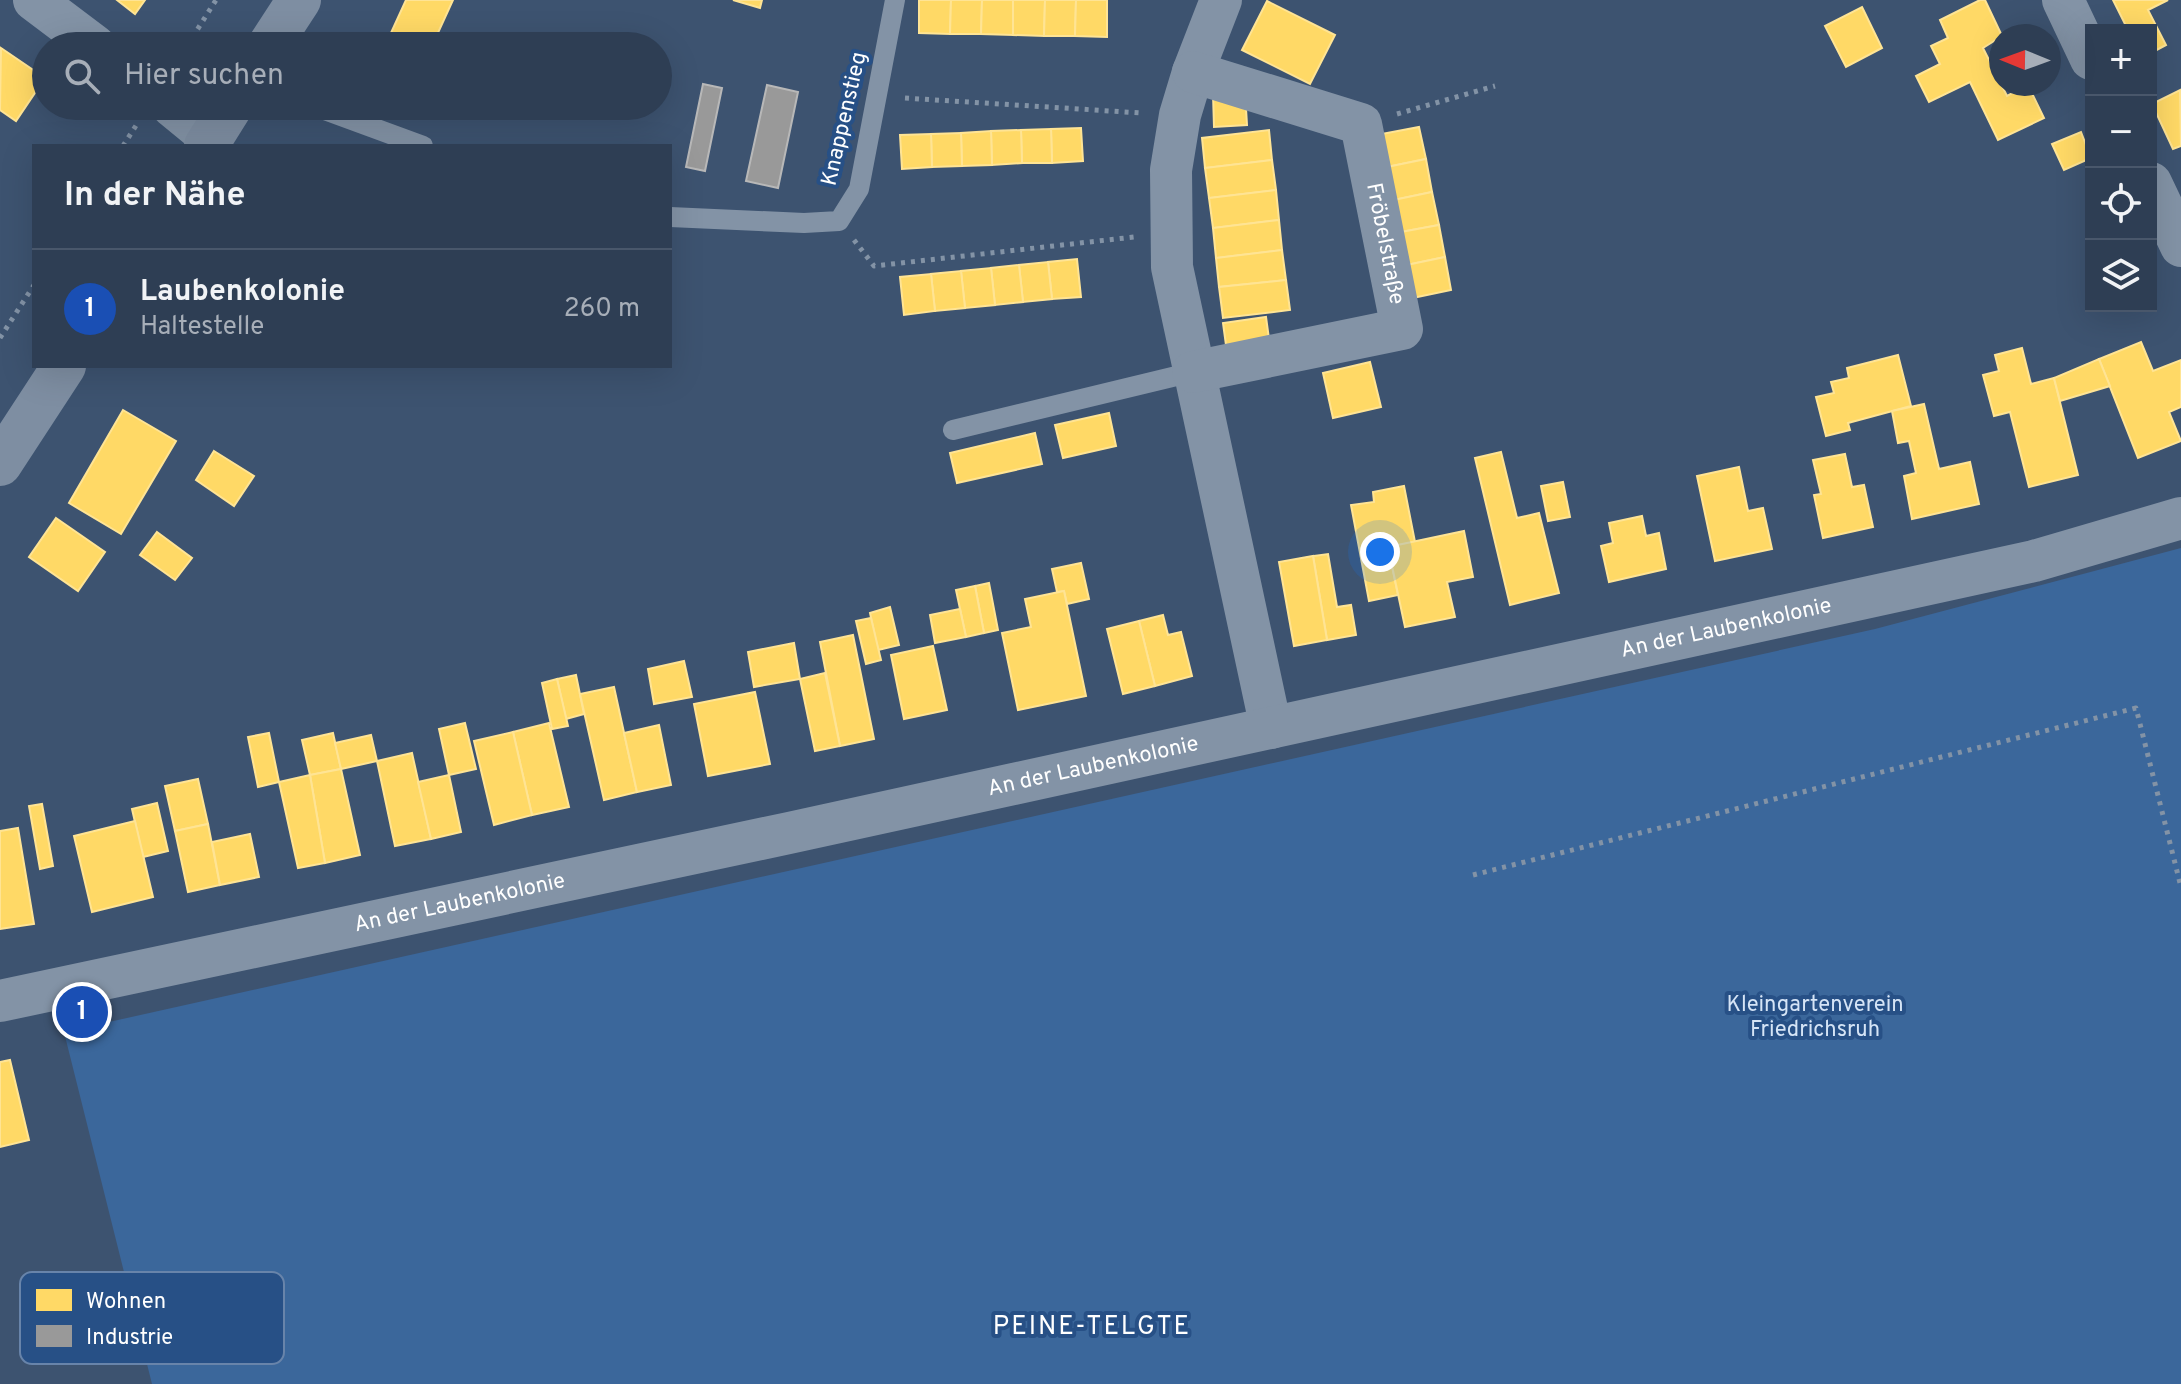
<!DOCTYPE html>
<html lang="de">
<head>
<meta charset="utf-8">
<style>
	:root { --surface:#2e3e54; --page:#36455a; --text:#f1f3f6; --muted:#a7aeb8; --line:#49576b; --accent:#95b2f1 }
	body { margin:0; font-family:Overpass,sans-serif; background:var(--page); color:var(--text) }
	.controls { position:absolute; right:24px; top:24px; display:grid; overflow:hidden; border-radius:0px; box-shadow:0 8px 32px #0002 }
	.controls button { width:72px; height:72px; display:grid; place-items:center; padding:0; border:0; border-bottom:2px solid var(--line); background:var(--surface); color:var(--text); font:40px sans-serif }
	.compass { position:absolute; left:1989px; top:24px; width:72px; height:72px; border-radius:50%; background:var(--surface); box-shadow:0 8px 32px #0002; rotate:271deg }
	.you { position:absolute; left:1380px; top:552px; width:28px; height:28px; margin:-20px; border:6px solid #fff; border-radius:50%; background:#1a73e8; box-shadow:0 0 0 12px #1a73e833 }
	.badge { display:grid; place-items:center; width:52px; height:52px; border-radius:50%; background:var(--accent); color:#fff; font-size:26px; font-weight:700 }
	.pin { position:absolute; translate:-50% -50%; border:4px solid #fff; box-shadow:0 2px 8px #0006 }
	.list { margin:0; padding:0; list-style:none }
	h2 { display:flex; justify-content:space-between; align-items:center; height:104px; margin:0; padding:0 32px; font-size:34px }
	h2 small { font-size:26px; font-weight:400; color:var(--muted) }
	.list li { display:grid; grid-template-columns:52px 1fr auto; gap:24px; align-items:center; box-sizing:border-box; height:120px; padding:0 32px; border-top:2px solid var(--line) }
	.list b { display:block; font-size:30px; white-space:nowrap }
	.list p { margin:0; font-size:26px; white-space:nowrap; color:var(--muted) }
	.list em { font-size:26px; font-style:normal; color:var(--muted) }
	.icon { flex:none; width:44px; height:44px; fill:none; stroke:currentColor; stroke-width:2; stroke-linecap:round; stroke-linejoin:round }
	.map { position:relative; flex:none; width:2181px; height:1384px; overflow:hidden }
	.search { position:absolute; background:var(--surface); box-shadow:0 8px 32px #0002; left:32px; top:32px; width:640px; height:88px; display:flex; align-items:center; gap:20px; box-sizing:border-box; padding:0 28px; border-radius:44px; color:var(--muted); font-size:30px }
	.panel { position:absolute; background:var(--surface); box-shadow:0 8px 32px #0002; left:32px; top:144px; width:640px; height:224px; border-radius:0px }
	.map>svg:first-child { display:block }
	.green { fill:#3b679b }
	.homes { fill:#ffd966; stroke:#ffe494; stroke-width:2 }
	.industry { fill:#999; stroke:#b8b8b8; stroke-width:2 }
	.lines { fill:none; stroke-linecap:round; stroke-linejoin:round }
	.path { stroke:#8393a6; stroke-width:5; stroke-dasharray:4 6; stroke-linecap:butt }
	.lane { stroke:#8393a6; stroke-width:20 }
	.street { stroke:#8393a6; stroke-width:42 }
	.secondary { stroke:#7e8ea2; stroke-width:44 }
	.labels { text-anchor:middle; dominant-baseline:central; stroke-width:8; stroke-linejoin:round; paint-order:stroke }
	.street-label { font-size:22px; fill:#fff; stroke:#275086 }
	.park-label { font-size:22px; fill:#d5e4f6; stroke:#275086 }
	.quarter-label { font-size:26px; letter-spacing:2px; fill:#fff; stroke:#275086 }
	.key { fill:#275086; stroke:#6884aa; stroke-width:2 }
	.key-label { font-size:22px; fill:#fff }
</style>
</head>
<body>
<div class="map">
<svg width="2181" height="1384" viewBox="0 0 2181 1384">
	<rect width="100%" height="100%" fill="#3d5370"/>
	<path class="green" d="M2181,548V1384H152L64,1032L1875,629Z"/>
	<g class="homes">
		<path d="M117,0H145L135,14Z"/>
		<path d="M406,0H453L432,46H385Z"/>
		<path d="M733,0H762L760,8Z"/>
		<path d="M919,0H951L950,34L919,33Z"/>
		<path d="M951,0H982L981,34H950Z"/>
		<path d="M982,0H1013V35L981,34Z"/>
		<path d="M1013,0H1045L1044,36L1013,35Z"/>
		<path d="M1045,0H1076L1075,36H1044Z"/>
		<path d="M1076,0H1107V37L1075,36Z"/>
		<path d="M1980,0H1985L2002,36L1983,48L2007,96L2028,85L2044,118L1998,140L1970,82L1929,102L1916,76L1940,64L1931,46L1948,38L1940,20Z"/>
		<path d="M2113,0H2168L2148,10L2166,45L2151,53V30H2128Z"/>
		<path d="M1267,1L1335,35L1310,84L1242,50Z"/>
		<path d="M1862,7L1882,48L1846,67L1825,26Z"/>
		<path d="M1,48L45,78L16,121L0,110Z"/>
		<path d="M2180,90L2181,146L2173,149L2152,104Z"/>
		<path d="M1245,92L1247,125L1214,127L1213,94Z"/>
		<path d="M1419,127L1426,159L1377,169L1371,136Z"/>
		<path d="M1081,128L1083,161L1052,163L1051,129Z"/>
		<path d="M1051,129L1052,163H1022L1021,130Z"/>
		<path d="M1021,130L1022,163L992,165L991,131Z"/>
		<path d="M1269,130L1272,160L1205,168L1202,138Z"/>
		<path d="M991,131L992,165L962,166L961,133Z"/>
		<path d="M2081,132L2091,158L2064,170L2052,144Z"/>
		<path d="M961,133L962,166L932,167L931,134Z"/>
		<path d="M931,134L932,167L902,169L900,135Z"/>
		<path d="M1426,159L1432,192L1384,202L1377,169Z"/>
		<path d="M1272,160L1276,190L1209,198L1205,168Z"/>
		<path d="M1276,190L1279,220L1213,228L1209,198Z"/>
		<path d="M1432,192L1439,225L1390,234L1384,202Z"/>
		<path d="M1279,220L1282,250L1216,258L1213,228Z"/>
		<path d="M1439,225L1445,257L1397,267L1390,234Z"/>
		<path d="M1282,250L1286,280L1219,287L1216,258Z"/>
		<path d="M1445,257L1451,290L1403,300L1397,267Z"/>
		<path d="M1077,259L1081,297L1052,299L1048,262Z"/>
		<path d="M1048,262L1052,299L1023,302L1019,265Z"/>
		<path d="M1019,265L1023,302L995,305L991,268Z"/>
		<path d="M991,268L995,305L965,308L961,271Z"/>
		<path d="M961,271L965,308L935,311L931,274Z"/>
		<path d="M931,274L935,311L904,315L900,277Z"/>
		<path d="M1286,280L1290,310L1223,318L1219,287Z"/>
		<path d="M1266,317L1269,339L1226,345L1223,323Z"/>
		<path d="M2141,342L2153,371L2181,360V407L2169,412L2181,441L2138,458L2099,359Z"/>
		<path d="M2022,348L2031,384L2054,378L2078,475L2029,487L2010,412L1994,416L1983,375L1999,371L1995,355Z"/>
		<path d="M1898,355L1911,406L1848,423L1850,430L1826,436L1816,397L1834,393L1831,382L1849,378L1847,368Z"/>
		<path d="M2099,359L2110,386L2060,401L2054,378Z"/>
		<path d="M1370,362L1381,407L1333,418L1323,373Z"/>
		<path d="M1924,404L1939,469L1970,462L1979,504L1912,519L1904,476L1916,473L1909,441L1898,443L1892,411Z"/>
		<path d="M123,410L176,441L121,534L69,503Z"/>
		<path d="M1109,413L1116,446L1063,458L1055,425Z"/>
		<path d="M1035,433L1042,464L957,483L950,453Z"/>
		<path d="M214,451L254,476L234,506L196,480Z"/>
		<path d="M1501,452L1517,518L1539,513L1559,593L1510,605L1475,458Z"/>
		<path d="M1845,454L1852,487L1864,485L1873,527L1823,538L1814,495L1821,494L1813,460Z"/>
		<path d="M1739,467L1748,511L1763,508L1772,549L1715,561L1697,476Z"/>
		<path d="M1563,482L1570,517L1548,521L1541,486Z"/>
		<path d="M1404,486L1415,542L1388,547L1398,595L1369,601L1351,505L1374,502L1373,492Z"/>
		<path d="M1642,516L1646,536L1659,533L1666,569L1609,582L1601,546L1613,543L1609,523Z"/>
		<path d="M56,518L105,552L78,591L29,557Z"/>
		<path d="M1464,531L1473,577L1447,582L1455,617L1405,627L1388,547Z"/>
		<path d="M157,532L192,558L175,580L140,555Z"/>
		<path d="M1328,554L1337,607L1351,605L1356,635L1327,640L1313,556Z"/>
		<path d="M1313,556L1327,640L1294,646L1279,562Z"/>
		<path d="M1081,563L1089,599L1067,604L1064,591L1057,592L1052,569Z"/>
		<path d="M989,583L998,630L984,633L975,586Z"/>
		<path d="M975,586L984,633L966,637L956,590Z"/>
		<path d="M1064,591L1086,696L1018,710L1002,633L1031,627L1025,599Z"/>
		<path d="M890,607L899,645L878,650L870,613Z"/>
		<path d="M960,609L966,637L935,643L930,615Z"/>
		<path d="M1163,615L1168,635L1181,632L1192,676L1155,686L1139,621Z"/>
		<path d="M871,618L881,660L866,664L856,621Z"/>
		<path d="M1139,621L1155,686L1123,694L1107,629Z"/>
		<path d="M853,635L874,739L840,746L820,642Z"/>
		<path d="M794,643L800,679L754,687L748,652Z"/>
		<path d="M933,646L947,710L904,719L891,655Z"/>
		<path d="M684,661L692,697L654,704L648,669Z"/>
		<path d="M825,673L840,746L815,751L800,679Z"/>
		<path d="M576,675L584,714L566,719L557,679Z"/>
		<path d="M557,679L568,726L552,729L542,683Z"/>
		<path d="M614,687L637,792L604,800L580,694Z"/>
		<path d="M755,692L770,764L708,776L694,704Z"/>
		<path d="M465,723L476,769L449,775L439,729Z"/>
		<path d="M549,723L569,807L532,815L513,732Z"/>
		<path d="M659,725L671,785L637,792L624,733Z"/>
		<path d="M513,732L532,815L494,825L474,741Z"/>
		<path d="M269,733L279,782L258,787L248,737Z"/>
		<path d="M333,733L341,769L310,775L302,740Z"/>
		<path d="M371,735L377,761L341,769L335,743Z"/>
		<path d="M412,753L431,839L395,846L377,761Z"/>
		<path d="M341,769L360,855L325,863L310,775Z"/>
		<path d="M310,775L325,863L298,868L279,782Z"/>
		<path d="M449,775L461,832L431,839L418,782Z"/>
		<path d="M198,779L208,824L175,831L165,786Z"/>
		<path d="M157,803L168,851L143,857L132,809Z"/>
		<path d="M42,804L53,866L40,869L29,806Z"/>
		<path d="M135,821L153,897L92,912L74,836Z"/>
		<path d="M208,824L220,885L188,892L175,831Z"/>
		<path d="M18,828L34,924L0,929V831Z"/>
		<path d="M250,834L259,877L220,885L212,842Z"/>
		<path d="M10,1060L29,1140L0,1147V1062Z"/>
	</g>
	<g class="industry">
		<path d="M703,84L722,88L705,171L686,167Z"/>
		<path d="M767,85L798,92L778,188L746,181Z"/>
	</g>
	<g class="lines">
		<g class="path">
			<path d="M187,46L216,0"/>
			<path d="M905,98L1142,113"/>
			<path d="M1397,114L1495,86"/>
			<path d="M123,146L137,124"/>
			<path d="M854,240L874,266L1134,237"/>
			<path d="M0,338L34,285"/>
			<path d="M1473,875L2136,708L2181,887"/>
		</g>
		<g class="lane">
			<path d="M314,106L423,146"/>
			<path d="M670,217L804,223L839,221L859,189L895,0"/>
			<path d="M953,430L1193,372"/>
		</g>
		<g class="street">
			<path d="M34,0L95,46"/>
			<path d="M1221,0L1193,72L1180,115L1171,170L1172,267L1271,728"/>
			<path d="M2063,0L2091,59"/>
			<path id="s1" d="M1193,72L1361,124L1402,329L1193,372"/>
			<path d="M172,106L211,138"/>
			<path d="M2151,183L2181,246"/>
			<path id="s2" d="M0,1001L789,833L2034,561L2181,518"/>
		</g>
		<g class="secondary">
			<path d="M269,46L299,0"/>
			<path d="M206,146L231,106"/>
			<path d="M0,464L64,366"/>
		</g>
	</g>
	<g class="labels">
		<g class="street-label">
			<text transform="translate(845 119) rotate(-77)">Knappenstieg</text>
			<text stroke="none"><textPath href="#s1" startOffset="298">Fröbelstraße</textPath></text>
			<text stroke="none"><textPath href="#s2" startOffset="1766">An der Laubenkolonie</textPath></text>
			<text stroke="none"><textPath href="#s2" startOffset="1118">An der Laubenkolonie</textPath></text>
			<text stroke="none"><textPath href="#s2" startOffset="470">An der Laubenkolonie</textPath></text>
		</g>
		<g class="park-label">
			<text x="1815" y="1005">Kleingartenverein<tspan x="1815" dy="25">Friedrichsruh</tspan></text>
		</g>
		<g class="quarter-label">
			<text x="1092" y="1327">PEINE-TELGTE</text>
		</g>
	</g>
	<rect x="20" y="1272" width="264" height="92" rx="12" class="key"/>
	<rect x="36" y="1289" width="36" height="22" fill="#ffd966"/>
	<rect x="36" y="1325" width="36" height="22" fill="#999"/>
	<g class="key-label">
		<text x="86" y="1308">Wohnen</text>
		<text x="86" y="1344">Industrie</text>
	</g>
</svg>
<div class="controls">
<button>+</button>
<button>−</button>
<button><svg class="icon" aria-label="locate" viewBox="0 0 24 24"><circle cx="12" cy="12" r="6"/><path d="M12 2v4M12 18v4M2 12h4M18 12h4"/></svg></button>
<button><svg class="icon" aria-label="layers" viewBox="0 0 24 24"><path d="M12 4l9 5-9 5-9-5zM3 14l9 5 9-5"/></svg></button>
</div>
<svg class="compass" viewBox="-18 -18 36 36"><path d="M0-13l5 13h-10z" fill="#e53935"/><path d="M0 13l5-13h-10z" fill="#a7aeb8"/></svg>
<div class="you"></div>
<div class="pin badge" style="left:82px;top:1012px;background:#1a4fb4">1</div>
<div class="search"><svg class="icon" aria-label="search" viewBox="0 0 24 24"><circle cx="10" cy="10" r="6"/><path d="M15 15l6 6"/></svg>Hier suchen</div>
<section class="panel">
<h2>In der Nähe<small></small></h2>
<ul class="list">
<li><span class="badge" style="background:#1a4fb4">1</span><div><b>Laubenkolonie</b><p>Haltestelle</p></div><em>260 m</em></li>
</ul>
</section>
</div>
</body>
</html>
